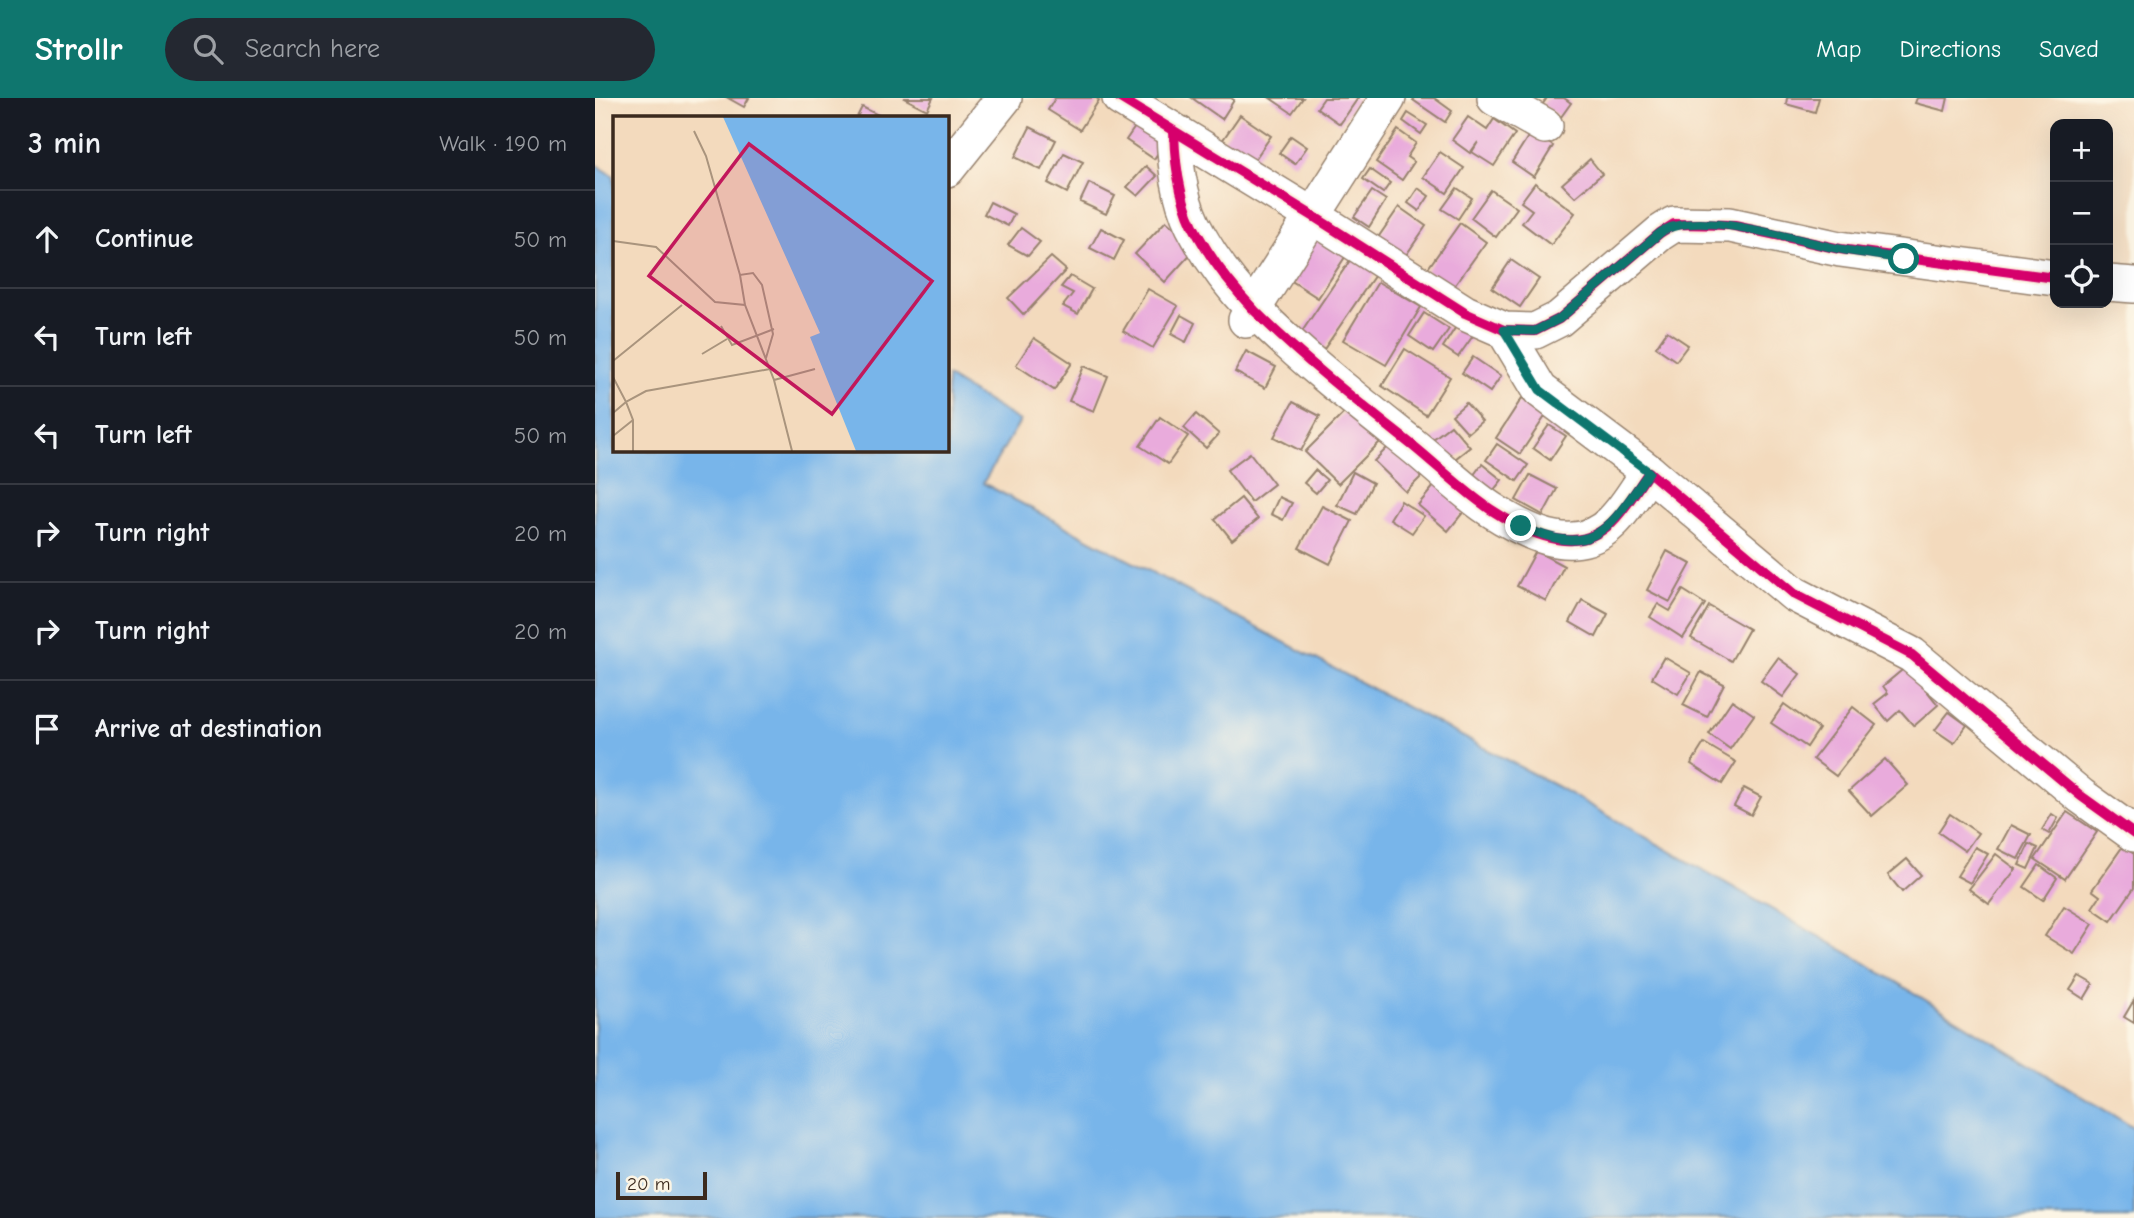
<!DOCTYPE html>
<html lang="en">
<head>
<meta charset="utf-8">
<style>
	:root { --surface:#171b24; --page:#242831; --text:#f1f3f6; --muted:#9ea1a6; --line:#363941; --accent:#0f766e }
	body { margin:0; font-family:"Comic Neue",sans-serif; background:var(--page); color:var(--text) }
	.controls { position:absolute; right:21px; top:21px; display:grid; overflow:hidden; border-radius:14px; box-shadow:0 7px 28px #0002 }
	.controls button { width:63px; height:63px; display:grid; place-items:center; padding:0; border:0; border-bottom:2px solid var(--line); background:var(--surface); color:var(--text); font:35px sans-serif }
	.scale { position:absolute; left:21px; bottom:18px; width:91px; box-sizing:border-box; padding-left:7px; border:4px solid #3b2a1e; border-top:0; font-size:19px; line-height:24px; white-space:nowrap; color:#3b2a1e; -webkit-text-stroke:5px #fcf5e5; paint-order:stroke }
	.stop { position:absolute; width:21px; height:21px; margin:-16px; border:5px solid #0f766e; border-radius:50%; background:#fff }
	.stop.end { background:#0f766e; border-color:#fff; box-shadow:0 2px 7px #0008 }
	.list { margin:0; padding:0; list-style:none }
	h2 { display:flex; justify-content:space-between; align-items:center; height:91px; margin:0; padding:0 28px; font-size:30px }
	h2 small { font-size:23px; font-weight:400; color:var(--muted) }
	.list li { display:grid; grid-template-columns:46px 1fr auto; gap:21px; align-items:center; box-sizing:border-box; height:98px; padding:0 28px; border-top:2px solid var(--line) }
	.list b { display:block; font-size:26px; white-space:nowrap }
	.list em { font-size:23px; font-style:normal; color:var(--muted) }
	.icon { flex:none; width:38px; height:38px; fill:none; stroke:currentColor; stroke-width:2; stroke-linecap:round; stroke-linejoin:round }
	.map { position:relative; flex:none; width:1539px; height:1120px; overflow:hidden }
	header { display:flex; align-items:center; gap:42px; box-sizing:border-box; height:98px; padding:0 35px; background:var(--accent); color:#fff }
	header strong { font-size:33px }
	nav { display:flex; gap:38px; margin-inline-start:auto; font-size:24px }
	.search { width:490px; height:63px; background:var(--page); display:flex; align-items:center; gap:18px; box-sizing:border-box; padding:0 24px; border-radius:38px; color:var(--muted); font-size:26px }
	main { display:flex }
	aside { flex:1; background:var(--surface) }
	.map>svg:first-child { display:block }
	.water { fill:#78b5ea; stroke:#5a7084; stroke-width:2 }
	.building { fill:#e9abdc }
	.lines { fill:none; stroke-linecap:round; stroke-linejoin:round }
	.street-casing { stroke:#97826e; stroke-width:38 }
	.street { stroke:#fff; stroke-width:35 }
	.cycleway-casing { stroke:#fcf5e5; stroke-width:15 }
	.cycleway { stroke:#d6006c; stroke-width:10 }
	.route { stroke:#0f766e; stroke-width:9 }
	.inset-road { fill:none; stroke:#a9947d; stroke-width:2 }
	.view { fill:#c2185b; fill-opacity:0.15; stroke:#c2185b; stroke-width:3.5 }
	.inset-edge { fill:none; stroke:#3b2a1e; stroke-width:3.5 }
</style>
</head>
<body>
<header>
<strong>Strollr</strong>
<div class="search"><svg class="icon" aria-label="search" viewBox="0 0 24 24"><circle cx="10" cy="10" r="6"/><path d="M15 15l6 6"/></svg>Search here</div>
<nav><a>Map</a><a>Directions</a><a>Saved</a></nav>
</header>
<main>
<aside>
<h2>3 min<small>Walk · 190 m</small></h2>
<ul class="list">
<li><svg class="icon" aria-label="ahead" viewBox="0 0 24 24"><path d="M12 20V5M6 11l6-6 6 6"/></svg><div><b>Continue</b></div><em>50 m</em></li>
<li><svg class="icon" aria-label="left" viewBox="0 0 24 24"><path d="M17 20v-9H6M10 6l-5 5 5 5"/></svg><div><b>Turn left</b></div><em>50 m</em></li>
<li><svg class="icon" aria-label="left" viewBox="0 0 24 24"><path d="M17 20v-9H6M10 6l-5 5 5 5"/></svg><div><b>Turn left</b></div><em>50 m</em></li>
<li><svg class="icon" aria-label="right" viewBox="0 0 24 24"><path d="M7 20v-9h11M14 6l5 5-5 5"/></svg><div><b>Turn right</b></div><em>20 m</em></li>
<li><svg class="icon" aria-label="right" viewBox="0 0 24 24"><path d="M7 20v-9h11M14 6l5 5-5 5"/></svg><div><b>Turn right</b></div><em>20 m</em></li>
<li><svg class="icon" aria-label="arrive" viewBox="0 0 24 24"><path d="M6 21V4h12l-3 4 3 4H6"/></svg><div><b>Arrive at destination</b></div></li>
</ul>
</aside>
<div class="map">
<svg width="1539" height="1120" viewBox="0 0 1539 1120">
	<rect width="100%" height="100%" fill="#fcf5e5"/>
	<filter id="ink" filterUnits="userSpaceOnUse"><feTurbulence type="fractalNoise" baseFrequency=".0143" numOctaves="2"/><feDisplacementMap in="SourceGraphic" scale="14" xChannelSelector="R" yChannelSelector="G"/><feConvolveMatrix kernelMatrix="1 2 1 2 8 2 1 2 1" color-interpolation-filters="sRGB"/></filter>
	<filter id="wash" filterUnits="userSpaceOnUse"><feTurbulence type="fractalNoise" baseFrequency=".00686" numOctaves="4" result="noise"/><feDisplacementMap in="SourceGraphic" scale="28" xChannelSelector="R" yChannelSelector="G"/><feGaussianBlur stdDeviation="1.57" result="paint"/><feColorMatrix in="noise" values="0 0 0 0 0 0 0 0 0 0 0 0 0 0 0 0 0 1.4 0 .05"/><feComposite in="paint" operator="in"/></filter>
	<g filter="url(#wash)">
		<rect width="100%" height="100%" fill="#f3dabd"/>
		<path class="water" d="M0,66L19,78V352H352V279L425,323L388,385L961,688L1267,863L1539,1030V1120H0Z"/>
		<g id="blocks">
			<g class="building">
				<path d="M133,0H154L149,9Z"/>
				<path d="M309,0H338L332,12Z"/>
				<path d="M460,0H501L504,2L485,32L453,12Z"/>
				<path d="M597,0H636L639,2L627,21Z"/>
				<path d="M675,0H708L697,15Z"/>
				<path d="M729,0H763L745,26L722,10Z"/>
				<path d="M820,0H839L857,13L850,24L818,2Z"/>
				<path d="M952,0H969L976,5L966,19L947,7Z"/>
				<path d="M1192,0H1224L1220,14L1191,6Z"/>
				<path d="M1322,0H1353L1350,13L1320,5Z"/>
				<path d="M267,9L287,19H262Z"/>
				<path d="M813,15L832,27L826,36L808,23Z"/>
				<path d="M645,17L676,38L658,64L627,43Z"/>
				<path d="M873,19L892,32L899,21L920,36L899,68L877,54L883,44L875,55L857,42Z"/>
				<path d="M542,26L570,44L559,61L531,42Z"/>
				<path d="M435,29L461,42L446,72L420,59Z"/>
				<path d="M803,32L821,45L812,59L819,64L807,82L781,64Z"/>
				<path d="M936,34L958,48L939,79L917,64Z"/>
				<path d="M696,38L712,49L700,66L684,55Z"/>
				<path d="M845,54L869,70L852,95L828,79Z"/>
				<path d="M469,55L488,64L472,95L453,85Z"/>
				<path d="M995,61L1007,76L980,99L967,86Z"/>
				<path d="M551,68L562,78L543,98L532,89Z"/>
				<path d="M775,71L795,85L788,95L768,81Z"/>
				<path d="M494,85L520,98L511,116L485,104Z"/>
				<path d="M940,85L980,115L956,147L927,125L937,112L926,104Z"/>
				<path d="M823,90L834,98L824,113L813,105Z"/>
				<path d="M862,90L877,100L863,121L847,111Z"/>
				<path d="M896,92L922,110L901,139L876,120Z"/>
				<path d="M777,93L791,102L774,129L759,119Z"/>
				<path d="M395,104L419,116L413,128L389,116Z"/>
				<path d="M804,109L831,128L807,163L780,144Z"/>
				<path d="M571,123L601,150L570,184L540,156Z"/>
				<path d="M725,125L758,147L723,200L689,178Z"/>
				<path d="M865,125L891,144L857,191L831,173Z"/>
				<path d="M426,130L445,144L433,158L413,147Z"/>
				<path d="M506,130L529,142L519,162L495,150Z"/>
				<path d="M762,152L786,168L727,254L704,238Z"/>
				<path d="M456,159L471,172L429,217L413,200Z"/>
				<path d="M916,162L944,181L925,209L897,190Z"/>
				<path d="M475,178L497,191L483,216L468,208L478,195L466,189Z"/>
				<path d="M783,184L826,209L791,267L748,242Z"/>
				<path d="M553,191L583,208L558,250L528,233Z"/>
				<path d="M829,215L854,231L838,254L814,238Z"/>
				<path d="M586,217L600,225L591,244L576,236Z"/>
				<path d="M864,224L880,235L863,259L848,249Z"/>
				<path d="M1072,233L1093,247L1081,263L1061,249Z"/>
				<path d="M439,240L477,265L459,292L421,267Z"/>
				<path d="M810,251L855,279L831,317L787,288Z"/>
				<path d="M651,253L681,269L670,290L640,274Z"/>
				<path d="M878,259L906,278L895,294L867,275Z"/>
				<path d="M489,268L513,278L499,313L474,303Z"/>
				<path d="M927,300L951,317L925,356L901,340Z"/>
				<path d="M698,304L725,318L706,353L679,339Z"/>
				<path d="M871,305L887,323L873,335L857,317Z"/>
				<path d="M758,306L791,338L743,386L710,354Z"/>
				<path d="M601,316L624,336L611,350L589,330Z"/>
				<path d="M565,319L593,338L573,366L545,348Z"/>
				<path d="M856,327L875,349L856,364L837,342Z"/>
				<path d="M954,327L971,338L955,362L938,350Z"/>
				<path d="M799,343L831,374L811,394L779,363Z"/>
				<path d="M902,346L933,367L922,383L891,362Z"/>
				<path d="M655,355L679,386L656,404L632,372Z"/>
				<path d="M887,366L907,382L894,398L875,382Z"/>
				<path d="M720,372L732,382L721,395L709,385Z"/>
				<path d="M758,374L778,385L762,416L742,407Z"/>
				<path d="M935,377L962,391L948,417L921,402Z"/>
				<path d="M845,381L875,406L853,433L823,407Z"/>
				<path d="M684,399L697,405L688,422L676,416Z"/>
				<path d="M646,400L663,421L637,442L620,421Z"/>
				<path d="M806,403L829,418L817,435L795,421Z"/>
				<path d="M727,408L757,423L735,466L704,450Z"/>
				<path d="M941,453L969,468L951,503L922,488Z"/>
				<path d="M1072,453L1096,466L1075,504L1052,492Z"/>
				<path d="M1088,492L1110,506L1088,540L1055,519L1063,506L1075,513Z"/>
				<path d="M987,502L1013,516L1001,539L975,524Z"/>
				<path d="M1114,508L1154,531L1136,563L1096,540Z"/>
				<path d="M1069,559L1096,575L1083,596L1057,580Z"/>
				<path d="M1183,560L1205,576L1188,599L1166,583Z"/>
				<path d="M1312,568L1343,607L1319,628L1305,612L1293,623L1279,606L1293,595L1288,588Z"/>
				<path d="M1106,574L1129,586L1112,619L1088,607Z"/>
				<path d="M1137,602L1159,617L1135,651L1114,636Z"/>
				<path d="M1189,606L1224,631L1212,649L1176,625Z"/>
				<path d="M1258,609L1281,627L1241,678L1218,661Z"/>
				<path d="M1354,614L1372,627L1359,645L1340,632Z"/>
				<path d="M1109,645L1141,664L1127,686L1096,666Z"/>
				<path d="M1290,661L1313,687L1277,718L1254,693Z"/>
				<path d="M1149,690L1166,699L1156,717L1139,708Z"/>
				<path d="M1472,714L1502,734L1470,781L1440,761Z"/>
				<path d="M1355,716L1383,735L1370,753L1343,734Z"/>
				<path d="M1457,716L1463,720L1454,736L1447,732Z"/>
				<path d="M1416,727L1436,737L1423,761L1403,751Z"/>
				<path d="M1434,746L1443,750L1433,771L1424,767Z"/>
				<path d="M1528,748L1539,756V790L1516,823L1497,810L1505,798L1497,792Z"/>
				<path d="M1380,749L1393,756L1375,785L1362,778Z"/>
				<path d="M1401,756L1421,771L1394,806L1374,791Z"/>
				<path d="M1312,761L1326,777L1307,794L1293,777Z"/>
				<path d="M1444,767L1462,780L1448,802L1429,789Z"/>
				<path d="M1469,808L1498,826L1479,856L1450,838Z"/>
				<path d="M1484,878L1498,886L1489,901L1475,892Z"/>
				<path d="M1539,902V925L1529,919Z"/>
			</g>
		</g>
	</g>
	<g filter="url(#ink)">
		<use href="#blocks" fill-opacity="0" stroke="#97826e" stroke-width="2"/>
		<g class="lines">
			<g class="street-casing">
				<g id="street">
					<path d="M525,0L718,118L870,215L909,232L940,233L964,221L1065,135L1079,126L1135,127L1245,151L1460,180"/>
					<path d="M900,0L950,28"/>
					<path d="M579,34C580,68 585,107 603,137C618,164 638,190 660,213C709,262 763,304 817,347C843,368 868,393 895,411C918,426 951,444 978,442C1017,440 1034,402 1054,374L1199,496L1317,557L1486,698L1539,736"/>
					<path d="M352,71L409,0"/>
					<path d="M1513,185L1539,187"/>
					<path d="M651,222L793,0"/>
					<path d="M909,232L945,292L1054,374"/>
				</g>
			</g>
			<use href="#street" class="street"/>
			<g class="cycleway-casing">
				<g id="cycleway">
					<path d="M525,0L718,118L870,215L909,232L940,233L964,221L1065,135L1079,126L1135,127L1245,151L1460,180"/>
					<path d="M579,34C580,68 585,107 603,137C618,164 638,190 660,213C709,262 763,304 817,347C843,368 868,393 895,411C918,426 951,444 978,442C1017,440 1034,402 1054,374L1199,496L1317,557L1486,698L1539,736"/>
				</g>
			</g>
			<use href="#cycleway" class="cycleway"/>
		</g>
	</g>
	<g class="lines" filter="url(#ink)">
		<path class="route" d="M926,428C1000,462 1014,430 1054,374L945,292L909,232L940,233L964,221L1065,135C1098,109 1204,143 1245,151C1266,155 1288,158 1309,161"/>
	</g>
	<g transform="translate(18 18)">
		<rect width="336" height="336" fill="#f3dabd"/>
		<path d="M110,1H336V335H243L197,221L207,217Z" fill="#78b5ea"/>
		<path class="inset-road" d="M81,15L93,40L127,159L140,157L149,169L160,218L153,242M0,125L43,131L102,186L132,189L161,264L179,335M127,159L132,189M108,210L119,229L161,213M89,238L114,223M0,245L69,189M0,261L13,286L33,275L157,253M161,264L202,253M0,297L13,286L20,304V335M0,320L20,304"/>
		<path class="view" d="M136,28L319,165L219,298L36,160Z"/>
		<rect width="336" height="336" class="inset-edge"/>
	</g>
</svg>
<div class="controls">
<button>+</button>
<button>−</button>
<button><svg class="icon" aria-label="locate" viewBox="0 0 24 24"><circle cx="12" cy="12" r="6"/><path d="M12 2v4M12 18v4M2 12h4M18 12h4"/></svg></button>
</div>
<div class="scale">20 m</div>
<div class="stop" style="left:1309px;top:161px"></div>
<div class="stop end" style="left:926px;top:428px"></div>
</div>
</main>
</body>
</html>
